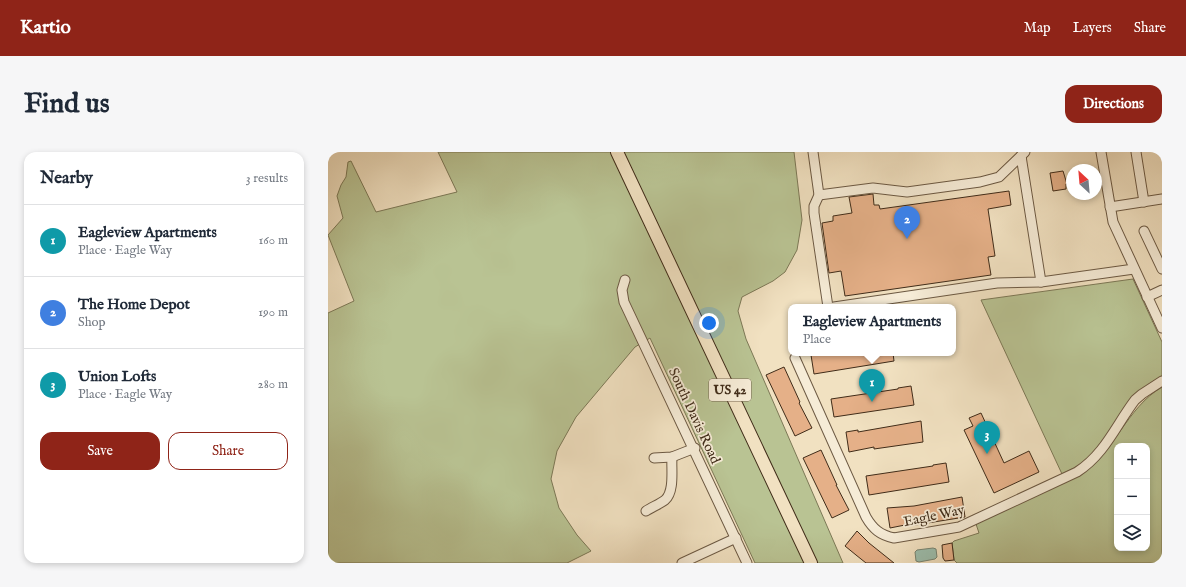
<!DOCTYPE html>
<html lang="en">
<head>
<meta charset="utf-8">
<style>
	:root { --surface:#fff; --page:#f6f6f7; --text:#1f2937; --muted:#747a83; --line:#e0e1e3; --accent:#8f2418 }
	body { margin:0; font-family:"IM FELL English",serif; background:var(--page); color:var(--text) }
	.controls { position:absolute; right:12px; bottom:12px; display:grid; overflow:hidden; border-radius:8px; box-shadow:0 2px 6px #0003 }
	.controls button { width:36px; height:36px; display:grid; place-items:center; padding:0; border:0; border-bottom:1px solid var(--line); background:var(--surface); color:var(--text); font:20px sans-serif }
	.compass { position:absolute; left:738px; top:12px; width:36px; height:36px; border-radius:50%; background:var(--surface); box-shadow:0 2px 6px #0003; rotate:334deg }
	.you { position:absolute; left:381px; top:171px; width:14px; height:14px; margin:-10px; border:3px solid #fff; border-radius:50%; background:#1a73e8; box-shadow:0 0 0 6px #1a73e833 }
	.badge { display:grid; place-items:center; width:26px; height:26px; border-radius:50%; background:var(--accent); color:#fff; font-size:13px; font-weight:700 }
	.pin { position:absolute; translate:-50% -33px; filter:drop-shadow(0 1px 2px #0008) }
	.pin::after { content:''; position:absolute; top:21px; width:14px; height:12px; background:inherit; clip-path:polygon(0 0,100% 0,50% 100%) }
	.popup { position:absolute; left:460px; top:152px; width:168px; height:52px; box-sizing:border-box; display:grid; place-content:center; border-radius:8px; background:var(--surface); filter:drop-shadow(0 1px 3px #0005); font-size:13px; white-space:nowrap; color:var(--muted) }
	.popup b { font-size:15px; color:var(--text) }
	.popup::after { content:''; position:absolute; left:50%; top:100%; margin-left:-8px; border:8px solid transparent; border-top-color:var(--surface) }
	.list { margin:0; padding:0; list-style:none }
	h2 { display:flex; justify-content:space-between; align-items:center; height:52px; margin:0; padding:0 16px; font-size:17px }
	h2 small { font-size:13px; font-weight:400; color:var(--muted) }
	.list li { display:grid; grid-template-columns:26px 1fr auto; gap:12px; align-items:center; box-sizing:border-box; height:72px; padding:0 16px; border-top:1px solid var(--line) }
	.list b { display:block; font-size:15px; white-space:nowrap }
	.list p { margin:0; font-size:13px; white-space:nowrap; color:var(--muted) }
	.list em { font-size:13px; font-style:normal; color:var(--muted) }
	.actions { display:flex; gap:8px; padding:12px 16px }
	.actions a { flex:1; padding:9px 0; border:1px solid var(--accent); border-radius:12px; text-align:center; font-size:14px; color:var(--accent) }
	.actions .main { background:var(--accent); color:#fff }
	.icon { flex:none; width:22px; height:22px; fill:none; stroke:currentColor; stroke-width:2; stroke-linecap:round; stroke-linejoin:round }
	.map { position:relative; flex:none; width:834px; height:411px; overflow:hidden; border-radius:12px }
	header { display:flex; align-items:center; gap:24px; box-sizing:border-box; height:56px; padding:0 20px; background:var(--accent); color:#fff }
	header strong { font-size:19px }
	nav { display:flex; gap:22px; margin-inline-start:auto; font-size:14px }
	.intro { display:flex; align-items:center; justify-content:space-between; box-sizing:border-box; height:96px; padding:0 24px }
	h1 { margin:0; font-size:28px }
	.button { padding:10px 18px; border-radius:12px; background:var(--accent); color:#fff; font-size:14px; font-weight:700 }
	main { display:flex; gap:24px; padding:0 24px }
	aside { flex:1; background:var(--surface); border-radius:12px; box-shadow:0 2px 6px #0003 }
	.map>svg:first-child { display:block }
	.green { fill:#b9c393; stroke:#7c7856; fill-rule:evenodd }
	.water { fill:#9cbead; stroke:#778472 }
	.building { fill:#e5b088; stroke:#402c19 }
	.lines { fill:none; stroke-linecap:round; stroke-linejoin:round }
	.minor-casing { stroke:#6c5943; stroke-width:11 }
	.major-casing { stroke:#402c19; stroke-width:14 }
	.minor { stroke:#f6ecd7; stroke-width:9 }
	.major { stroke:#f1e1c1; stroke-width:12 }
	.labels { text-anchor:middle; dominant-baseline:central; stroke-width:3.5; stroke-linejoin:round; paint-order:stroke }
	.shield { fill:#f6ecd7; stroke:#776652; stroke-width:1 }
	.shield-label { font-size:13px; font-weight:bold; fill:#402c19 }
	.street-label { font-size:14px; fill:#402c19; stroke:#f6ecd7 }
</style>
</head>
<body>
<header>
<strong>Kartio</strong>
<nav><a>Map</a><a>Layers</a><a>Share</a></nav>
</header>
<div class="intro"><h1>Find us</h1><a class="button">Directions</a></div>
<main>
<aside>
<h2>Nearby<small>3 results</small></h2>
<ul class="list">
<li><span class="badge" style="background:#0f9aa8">1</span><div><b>Eagleview Apartments</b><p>Place · Eagle Way</p></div><em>160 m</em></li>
<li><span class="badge" style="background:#3f7fe0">2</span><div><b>The Home Depot</b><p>Shop</p></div><em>190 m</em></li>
<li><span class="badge" style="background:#0f9aa8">3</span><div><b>Union Lofts</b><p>Place · Eagle Way</p></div><em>280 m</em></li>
</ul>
<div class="actions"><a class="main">Save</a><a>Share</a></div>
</aside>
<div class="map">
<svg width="834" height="411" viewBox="0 0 834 411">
	<rect width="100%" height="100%" fill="#f1e1c1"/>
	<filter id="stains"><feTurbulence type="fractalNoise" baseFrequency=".005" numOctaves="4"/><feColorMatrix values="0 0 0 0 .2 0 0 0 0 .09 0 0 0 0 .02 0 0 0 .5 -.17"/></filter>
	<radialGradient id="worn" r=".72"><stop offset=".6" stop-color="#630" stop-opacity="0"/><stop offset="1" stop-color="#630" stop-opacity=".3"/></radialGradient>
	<g class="green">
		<path d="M110,0H286L481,411H427L322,186L307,195L248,265L229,299L223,327L231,356L249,383L263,399L239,411H0V161L26,149L0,83L15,66L9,44L13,33L18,25L20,10L23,9L48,60L129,40Z"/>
		<path d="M291,0H466L474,68L469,98L457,120L445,129L414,145L410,159L418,187L515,411H485Z"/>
		<path d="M805,127L834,190V224L821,232L806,244L769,298L756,311L734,322L653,148Z"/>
		<path d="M834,235V411H629L626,408L624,391L626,389L651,381L648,372L751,322C787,301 798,256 834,235ZM789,294H819V396H789Z"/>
	</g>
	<path class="water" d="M605,396L608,397L609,405L607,407L591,410L588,409L587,400L589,398Z"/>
	<g class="building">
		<path d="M735,19L739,32H738V37L725,39L722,21Z"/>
		<path d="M681,39L683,53L660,57L667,104L660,105L663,123L517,144L513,119L501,121L494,71L505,69V64L524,61L521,45L545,42L546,53H551L552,57Z"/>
		<path d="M505,201H565L566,209L486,222L483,203Z"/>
		<path d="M456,215L472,250L471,251L484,276L467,284L438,223Z"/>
		<path d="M583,234L586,253L506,265L503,247L570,237V236Z"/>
		<path d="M653,261L676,311L701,299L711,320L666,341L636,278L645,274L641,266Z"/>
		<path d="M593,269L595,290L546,297V295L521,300L518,280L530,278V280Z"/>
		<path d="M493,298L509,333H508L521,358L504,366L475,306Z"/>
		<path d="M618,311L621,330L541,343L538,324L605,314V313Z"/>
		<path d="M634,345L637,365L587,373V371L562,376L559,356L586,354Z"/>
		<path d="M529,379L541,391L566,411H538L528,403L517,394Z"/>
		<path d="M624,391L626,408L617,409L615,406L614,393Z"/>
	</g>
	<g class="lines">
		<g class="minor-casing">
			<g id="minor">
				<path d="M485,0L491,43L486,54V61L500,155"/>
				<path d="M773,0L785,70L834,176"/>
				<path d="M808,0L816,50"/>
				<path d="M693,4L713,130"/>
				<path d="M491,43L545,36L579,40L652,30L671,25L697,0"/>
				<path d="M782,55L834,47"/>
				<path d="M816,79L834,117"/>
				<path d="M297,128L294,138L296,150L419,411"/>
				<path d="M819,145L834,138"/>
				<path d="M506,155L669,131L713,130L806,117"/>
				<path d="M467,206L538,365C545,377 552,383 566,386L631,375L749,320C777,302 788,273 807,248L814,242L834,229"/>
				<path d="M326,306L344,305L367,296"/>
				<path d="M318,359C324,355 332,352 337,348C347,339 343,316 344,305"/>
				<path d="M354,411L408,386"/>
			</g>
		</g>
		<g class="major-casing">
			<path id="major" d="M289,0L483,411"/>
		</g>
		<use href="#minor" class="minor"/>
		<use href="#major" class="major"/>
	</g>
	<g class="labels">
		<rect class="shield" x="381" y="227" width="42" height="22" rx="3"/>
		<g class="shield-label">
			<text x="402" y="238">US 42</text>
		</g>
		<g class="street-label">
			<text transform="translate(366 264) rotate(65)">South Davis Road</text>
			<text transform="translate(606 364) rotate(-12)">Eagle Way</text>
		</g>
	</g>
	<rect width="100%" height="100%" filter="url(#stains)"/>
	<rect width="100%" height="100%" fill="url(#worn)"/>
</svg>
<div class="controls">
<button>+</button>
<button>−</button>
<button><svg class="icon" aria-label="layers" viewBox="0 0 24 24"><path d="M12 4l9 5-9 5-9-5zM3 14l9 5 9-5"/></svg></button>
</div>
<svg class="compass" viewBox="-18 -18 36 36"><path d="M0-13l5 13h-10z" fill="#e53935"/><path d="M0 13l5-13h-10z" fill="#747a83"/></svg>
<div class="you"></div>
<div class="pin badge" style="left:544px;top:250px;background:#0f9aa8">1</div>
<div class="popup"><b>Eagleview Apartments</b>Place</div>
<div class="pin badge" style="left:579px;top:87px;background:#3f7fe0">2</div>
<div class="pin badge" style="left:659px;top:302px;background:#0f9aa8">3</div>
</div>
</main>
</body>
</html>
